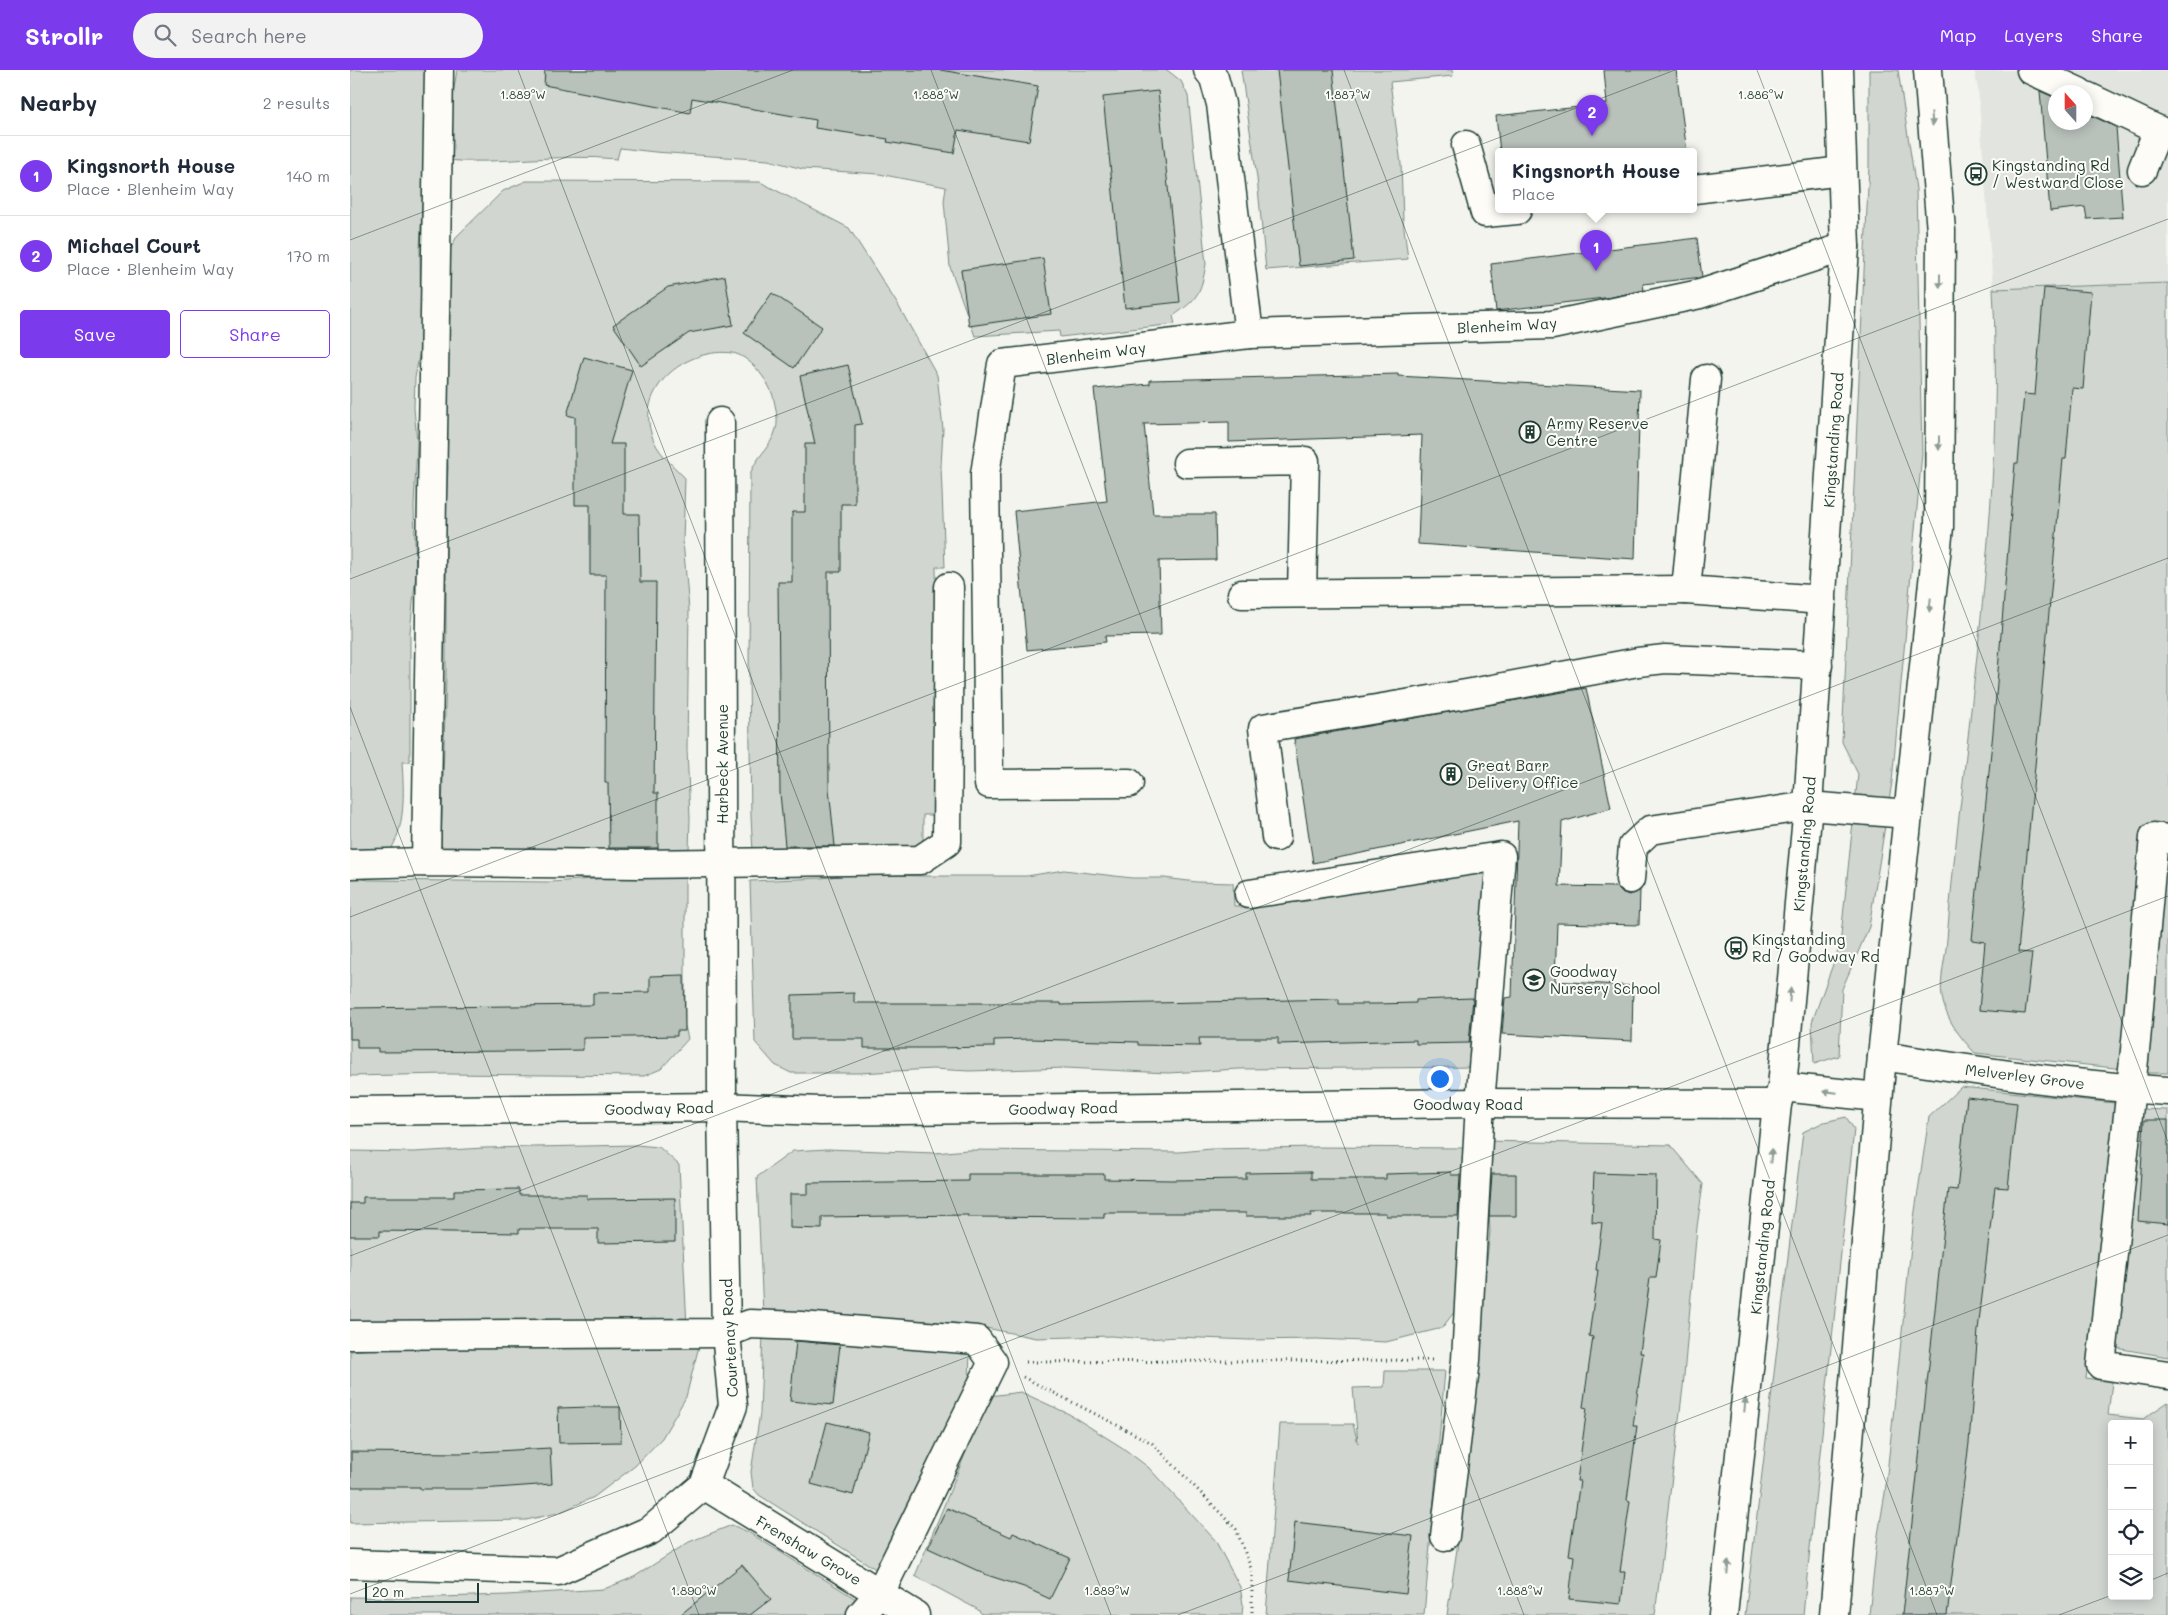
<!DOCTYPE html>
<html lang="en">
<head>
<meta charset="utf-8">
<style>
	:root { --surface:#fff; --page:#f2f2f3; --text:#1f2937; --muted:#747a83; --line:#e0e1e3; --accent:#7c3aed }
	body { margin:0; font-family:Mali,sans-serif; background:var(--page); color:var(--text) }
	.controls { position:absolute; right:15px; bottom:15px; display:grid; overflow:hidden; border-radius:5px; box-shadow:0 2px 12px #0003 }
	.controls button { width:45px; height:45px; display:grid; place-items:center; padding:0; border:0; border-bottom:1px solid var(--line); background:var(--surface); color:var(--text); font:25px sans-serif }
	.compass { position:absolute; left:1698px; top:15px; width:45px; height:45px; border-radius:50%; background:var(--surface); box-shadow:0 2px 12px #0003; rotate:339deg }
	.scale { position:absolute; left:15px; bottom:12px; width:114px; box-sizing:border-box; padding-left:5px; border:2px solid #1f3d34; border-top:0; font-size:14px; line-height:18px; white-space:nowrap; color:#1f3d34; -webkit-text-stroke:4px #fdfcf7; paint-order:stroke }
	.you { position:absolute; left:1089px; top:1008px; width:18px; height:18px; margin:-12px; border:4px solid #fff; border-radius:50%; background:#1a73e8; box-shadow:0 0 0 8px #1a73e833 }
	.badge { display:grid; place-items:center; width:32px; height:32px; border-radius:50%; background:var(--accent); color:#fff; font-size:16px; font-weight:700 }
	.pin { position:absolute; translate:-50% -41px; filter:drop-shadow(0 1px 2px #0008) }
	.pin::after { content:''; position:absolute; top:26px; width:18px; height:15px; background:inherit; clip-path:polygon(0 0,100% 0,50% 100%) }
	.popup { position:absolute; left:1145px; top:78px; width:202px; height:65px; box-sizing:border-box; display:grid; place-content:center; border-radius:5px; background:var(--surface); filter:drop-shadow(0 1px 4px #0005); font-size:16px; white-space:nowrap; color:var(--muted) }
	.popup b { font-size:19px; color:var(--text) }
	.popup::after { content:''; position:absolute; left:50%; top:100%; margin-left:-10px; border:10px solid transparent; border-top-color:var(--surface) }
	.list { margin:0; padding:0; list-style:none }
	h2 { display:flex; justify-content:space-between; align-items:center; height:65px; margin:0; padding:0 20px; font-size:21px }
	h2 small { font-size:16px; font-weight:400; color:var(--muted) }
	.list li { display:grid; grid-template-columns:32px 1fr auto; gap:15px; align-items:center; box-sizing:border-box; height:80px; padding:0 20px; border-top:1px solid var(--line) }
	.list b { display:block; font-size:19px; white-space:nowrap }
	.list p { margin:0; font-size:16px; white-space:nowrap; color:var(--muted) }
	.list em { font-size:16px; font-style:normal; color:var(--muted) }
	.actions { display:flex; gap:10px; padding:15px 20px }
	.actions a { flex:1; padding:11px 0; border:1px solid var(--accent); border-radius:5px; text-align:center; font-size:18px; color:var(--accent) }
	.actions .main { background:var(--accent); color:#fff }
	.icon { flex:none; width:28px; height:28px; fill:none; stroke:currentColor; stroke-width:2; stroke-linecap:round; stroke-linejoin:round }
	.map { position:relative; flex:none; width:1818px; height:1545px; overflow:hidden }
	header { display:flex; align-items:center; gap:30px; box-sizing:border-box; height:70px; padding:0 25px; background:var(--accent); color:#fff }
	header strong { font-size:24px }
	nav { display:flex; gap:28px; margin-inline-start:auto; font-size:18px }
	.search { width:350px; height:45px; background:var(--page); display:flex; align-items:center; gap:12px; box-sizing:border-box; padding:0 18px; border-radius:28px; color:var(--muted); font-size:19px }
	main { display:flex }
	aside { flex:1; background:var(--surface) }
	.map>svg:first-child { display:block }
	.built { fill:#e2e5df; fill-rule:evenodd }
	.green { fill:#d1d6d1; stroke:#788a82; fill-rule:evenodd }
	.building { fill:#b9c1bb; stroke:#1f3d34 }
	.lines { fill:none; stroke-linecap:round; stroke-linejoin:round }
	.minor-casing { stroke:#1f3d34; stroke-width:31 }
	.major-casing { stroke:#1f3d34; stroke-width:31 }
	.path { stroke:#1f3d34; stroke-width:3; stroke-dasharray:1 4; stroke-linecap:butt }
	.minor { stroke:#fdfcf7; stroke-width:28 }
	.major { stroke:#fdfcf7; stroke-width:28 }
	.oneway { fill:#8e9c96 }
	.ticks { fill:none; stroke:#1f3d34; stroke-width:1; stroke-opacity:0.45 }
	.labels { text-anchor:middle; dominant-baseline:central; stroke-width:4; stroke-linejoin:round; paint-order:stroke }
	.poi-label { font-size:15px; fill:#1f3d34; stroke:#fdfcf7; text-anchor:start }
	.street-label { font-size:15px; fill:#1f3d34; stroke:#fdfcf7 }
	.ticks-label { font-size:12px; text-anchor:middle; fill:#1f3d34; stroke:#fdfcf7; stroke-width:4; stroke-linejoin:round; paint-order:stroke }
</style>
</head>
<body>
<header>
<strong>Strollr</strong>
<div class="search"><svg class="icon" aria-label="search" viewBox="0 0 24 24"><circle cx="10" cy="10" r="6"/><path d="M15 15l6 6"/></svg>Search here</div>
<nav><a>Map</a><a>Layers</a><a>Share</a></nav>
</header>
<main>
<aside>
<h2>Nearby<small>2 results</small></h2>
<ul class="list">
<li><span class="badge">1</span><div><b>Kingsnorth House</b><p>Place · Blenheim Way</p></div><em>140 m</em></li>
<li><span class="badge">2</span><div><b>Michael Court</b><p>Place · Blenheim Way</p></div><em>170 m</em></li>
</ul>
<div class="actions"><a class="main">Save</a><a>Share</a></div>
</aside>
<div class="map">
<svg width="1818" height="1545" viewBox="0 0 1818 1545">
	<rect width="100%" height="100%" fill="#f4f4ef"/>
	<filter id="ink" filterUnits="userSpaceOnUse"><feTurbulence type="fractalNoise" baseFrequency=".02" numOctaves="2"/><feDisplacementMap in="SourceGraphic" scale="10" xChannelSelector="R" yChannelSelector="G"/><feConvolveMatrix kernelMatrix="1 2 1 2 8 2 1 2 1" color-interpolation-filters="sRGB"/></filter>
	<g filter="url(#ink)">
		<path class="built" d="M1624,0H1818V213L1643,219L1628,19ZM1706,22H1736V52H1706Z"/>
		<g class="green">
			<path d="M0,0H77L78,76L73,116L70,179L71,275L65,308L64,338L67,372L64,437L66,504L60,562V692H52C54,722 56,759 38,784H0Z"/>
			<path d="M107,0H817L831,11L838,26L856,194C851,223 848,229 823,246L825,254L710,267L709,261L625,266L600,197L594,131L596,117L529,104L453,99L418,90L305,82L270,78L267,89C209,83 151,95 92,90Z"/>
			<path d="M891,0H1102L1103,6L1040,12L1051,94L1053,150L1058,189L916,200L907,108Z"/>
			<path d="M1519,0H1548L1566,119L1572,383L1542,712L1519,857L1492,919L1489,986L1464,994L1462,952L1490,875L1508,704L1492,672L1519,95Z"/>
			<path d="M176,111L410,112L499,158L548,235L587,305L593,359L591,396L595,497H586L587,572L584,607L586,643L583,710L584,745H573V772L564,780L403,783L401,747L399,606L400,405C404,389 422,376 426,359C429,350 425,335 423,326C418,310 399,285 382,283C339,277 287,315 301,363C306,382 322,394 335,408L333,471L339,540L337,679L340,748L339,781L91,779L96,607V433L98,398L93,283L97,185L107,166L153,121Z"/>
			<path d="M1818,213V760L1794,757L1774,999L1625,983C1610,967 1596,950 1592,927C1589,908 1596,887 1597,869C1601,819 1606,770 1612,721C1630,555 1653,387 1643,219Z"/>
			<path d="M1812,777L1818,778V1003H1795Z"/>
			<path d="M714,800L782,808H814L847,812L883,813L884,836L921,835L957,831L1023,819L1135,802L1143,828L1129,997L889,999L818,1003L716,998L619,1001L583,999L509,1003H441L425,995L405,972L400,811L472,808L504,804L574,806H677Z"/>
			<path d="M0,807L19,810L201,812L271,807H335V956L338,969L311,999L294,1006L98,1004L0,1006Z"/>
			<path d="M1611,1017L1765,1033L1762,1101L1736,1308L1762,1312L1758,1345L1793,1349L1818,1332V1545H1519L1527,1471L1535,1423L1564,1148L1579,1047ZM1762,1354H1799V1526H1762Z"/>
			<path d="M1788,1039L1818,1040V1287L1766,1278Z"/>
			<path d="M1496,1047L1504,1059L1453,1545H1395L1453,1062L1474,1052Z"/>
			<path d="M1136,1071L1320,1075L1353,1114L1347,1157L1333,1317L1305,1545H1097L1112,1446L1120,1338L1140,1162Z"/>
			<path d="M286,1075L309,1077L329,1095L337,1257L0,1254V1081L64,1082L134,1078Z"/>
			<path d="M966,1077L1116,1078L1108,1237L1092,1258L1036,1272L967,1269L899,1270L828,1267L796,1269L761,1266L686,1268L616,1254L546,1249L413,1245L407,1107L443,1081L477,1079L585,1083L617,1080L830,1082L861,1079Z"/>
			<path d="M413,1263L620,1277L619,1316L532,1503L409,1425L403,1418L401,1402L410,1343Z"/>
			<path d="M62,1276H349L336,1327L312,1368L285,1396L244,1427L208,1443L176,1450L0,1453V1281Z"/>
			<path d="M1035,1301H1095L1074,1545H916L930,1354H1003L1008,1373L1003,1318L1034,1317Z"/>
			<path d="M671,1322L719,1344L773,1378L798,1397L865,1470L890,1517L893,1534L892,1545L632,1544L627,1539L565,1506L639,1326Z"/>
			<path d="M382,1455L398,1462L511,1532L499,1545H0V1527L55,1528L157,1525L254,1519L284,1507L339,1472Z"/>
		</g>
		<g class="building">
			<path d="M195,0H590L688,16L679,71L608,60L604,83L537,72L538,69L465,58L466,50L342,28L340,43L194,15Z"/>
			<path d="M927,0H983L1004,190L949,196Z"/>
			<path d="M1254,0H1326L1337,82H1150L1146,46L1257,34Z"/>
			<path d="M808,21L830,232L775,238L753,27Z"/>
			<path d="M1690,21L1706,28V52H1736V43L1766,57L1773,147L1737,149L1735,137L1700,141Z"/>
			<path d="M1347,168L1352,207L1293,214L1294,220L1262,227L1146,241L1141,194Z"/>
			<path d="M693,188L701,244L619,256L611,200Z"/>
			<path d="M375,206L383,255L339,263L291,296L263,255L318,217Z"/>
			<path d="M1694,218L1741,222L1733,319L1722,318L1716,389H1713L1668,882L1682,883L1675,944L1629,940L1635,872L1622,870L1643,662L1665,393H1668L1674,324L1685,325Z"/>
			<path d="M422,223L472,257L444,298L394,263Z"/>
			<path d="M234,287L282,300L260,374H274V444H289L290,512H306L304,723H308V778H259L258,713H255L256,505H240V435H225V347L217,345Z"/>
			<path d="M498,295L512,354L505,355V434H491V502H478L479,719L485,776H435L430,723L428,512H442V442H455V374H465L450,306Z"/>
			<path d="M1048,304V306L1290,320L1285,489L1068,474L1072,365L879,372V352L794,354L803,444H865L866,490L809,491L811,565L755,566L756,572L677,580L664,441L757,431L744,319L800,314V310Z"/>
			<path d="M1236,618L1261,738L1212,752L1209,816L1267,817L1271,822L1279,825L1290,820L1289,855L1207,853L1205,911L1283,916L1282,971L1152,964L1155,928L1162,927L1168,751L963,793L944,669Z"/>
			<path d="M334,905L335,961H327V966L233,968V980L172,981L28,982V978H7V969H0V938L243,935V923L300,922V906Z"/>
			<path d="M504,923V933H711V935L989,929V934H1026L1066,933V930L1123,928L1119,973L1066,974V970L928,974V968H849L850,976L788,975V972L680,969L644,970V977L583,978H514V969H442V925Z"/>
			<path d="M1617,1027L1667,1033L1658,1118L1645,1117L1628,1260L1619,1373L1597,1545H1552L1598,1119L1607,1120Z"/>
			<path d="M1794,1050H1818V1154L1788,1151Z"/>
			<path d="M961,1102V1109H1036V1104L1101,1102V1105H1110L1108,1146H1036V1143H961V1146H896V1143H754V1148L618,1147V1145L472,1147V1159L440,1158V1124H458V1113L618,1111V1104H754V1109L822,1110L896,1109V1103Z"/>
			<path d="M1244,1103L1306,1105L1305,1169L1311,1170L1306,1208H1300L1290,1283H1293L1283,1356H1287L1277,1430L1280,1431L1270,1502H1275L1271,1534L1219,1529L1224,1486L1219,1485L1230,1411H1227L1237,1338L1233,1337L1243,1267L1239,1266L1248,1200H1246L1252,1153L1242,1152Z"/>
			<path d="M1142,1104H1166V1146H1139Z"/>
			<path d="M169,1119V1125H237V1129L325,1128V1172L248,1173V1159H169V1163L30,1161V1166H0V1133H13V1127H104V1120Z"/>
			<path d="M446,1271L490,1275L483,1335L440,1331Z"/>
			<path d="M240,1337H270L271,1372L209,1373L208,1338Z"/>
			<path d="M477,1352L519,1362L503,1425L461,1414Z"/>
			<path d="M200,1378L202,1414L132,1419H70V1417H1V1382L111,1383Z"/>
			<path d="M597,1438L661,1467L663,1463L720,1488L700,1529L674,1517L637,1505L578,1478Z"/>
			<path d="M945,1452L1063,1466L1056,1524L939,1510Z"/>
			<path d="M392,1495L421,1529L400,1545H330Z"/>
		</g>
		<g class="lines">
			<g class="minor-casing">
				<g id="minor">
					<path d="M858,0L864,8L871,34L899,264"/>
					<path d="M1681,0L1729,22"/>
					<path d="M1736,26L1808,60L1792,100"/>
					<path d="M1116,75L1135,143L1167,140"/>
					<path d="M1344,119L1492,101"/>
					<path d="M1356,309L1336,520L1472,530"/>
					<path d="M837,393L955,391L952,523"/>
					<path d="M892,524L1336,520"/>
					<path d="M779,713L639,714L635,404L652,294L899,264L1202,255L1350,224L1495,177"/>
					<path d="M926,767L913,658L1116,624L1288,592L1315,589L1468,595"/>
					<path d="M1818,769L1804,767L1786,971L1751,1295L1818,1305"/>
					<path d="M76,792L89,0"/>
					<path d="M0,794L76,792L289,794L570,790L597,772L599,517"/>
					<path d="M1280,809L1283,776L1300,760L1458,736L1558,744"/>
					<path d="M899,824L1151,786L1130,1033L1116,1290L1095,1466"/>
					<path d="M1532,986C1627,1001 1722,1015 1818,1021"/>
					<path d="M1432,1017L1528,1027"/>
					<path d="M0,1041L372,1037L470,1041L1130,1033L1427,1034"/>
					<path d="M0,1265L376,1263L400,1254L451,1256L627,1270L643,1292L530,1523L511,1545"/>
					<path d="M354,1415L565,1545"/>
					<path d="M0,1494L208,1501L301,1460L354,1415L383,1336L376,1263L372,1037L370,352"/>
				</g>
			</g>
			<g class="major-casing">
				<g id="major">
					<path d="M1373,1545L1427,1034L1432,1017L1458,736L1495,177L1489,0"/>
					<path d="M1484,1545L1532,986L1589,457L1591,161L1578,0"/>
				</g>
			</g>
			<g class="path">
				<path d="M676,1292L1083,1290"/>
				<path d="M673,1307L802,1373L886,1459L902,1501V1545"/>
			</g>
			<use href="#minor" class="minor"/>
			<use href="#major" class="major"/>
		</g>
		<defs><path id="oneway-solid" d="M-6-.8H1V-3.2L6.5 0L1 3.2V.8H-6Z" transform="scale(1.25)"/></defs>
		<g class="oneway">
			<use href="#oneway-solid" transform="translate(1582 49) rotate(85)"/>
			<use href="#oneway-solid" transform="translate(1590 211) rotate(90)"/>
			<use href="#oneway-solid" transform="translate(1589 373) rotate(90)"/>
			<use href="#oneway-solid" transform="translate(1580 535) rotate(96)"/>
			<use href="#oneway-solid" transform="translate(1440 925) rotate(-85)"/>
			<use href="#oneway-solid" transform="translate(1480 1022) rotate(-174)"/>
			<use href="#oneway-solid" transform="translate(1421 1086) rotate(-84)"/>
			<use href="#oneway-solid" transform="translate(1395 1335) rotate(-84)"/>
			<use href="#oneway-solid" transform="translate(1378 1497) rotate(-84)"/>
		</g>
	</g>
	<path class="ticks" d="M168,0L761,1545M581,0L1174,1545M994,0L1587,1545M1407,0L1818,1072M0,170L443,0M0,509L1325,0M0,637L349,1545M0,847L1818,149M0,1186L1818,488M1799,1511L1818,1503M0,1524L1818,826M828,1545L1818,1165M1709,1545L1762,1525"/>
	<defs>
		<g id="bus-ring" transform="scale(1.125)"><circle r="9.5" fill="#fdfcf7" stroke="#1f3d34" stroke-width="1.5"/><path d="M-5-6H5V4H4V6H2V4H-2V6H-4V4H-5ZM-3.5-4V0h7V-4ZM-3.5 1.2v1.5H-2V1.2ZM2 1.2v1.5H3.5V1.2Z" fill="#1f3d34"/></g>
		<g id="building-ring" transform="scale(1.125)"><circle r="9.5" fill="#fdfcf7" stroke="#1f3d34" stroke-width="1.5"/><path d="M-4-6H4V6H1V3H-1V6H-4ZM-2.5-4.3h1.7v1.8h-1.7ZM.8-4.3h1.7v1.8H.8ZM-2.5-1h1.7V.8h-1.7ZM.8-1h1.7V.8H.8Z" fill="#1f3d34"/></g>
		<g id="school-ring" transform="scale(1.125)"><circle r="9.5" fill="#fdfcf7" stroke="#1f3d34" stroke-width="1.5"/><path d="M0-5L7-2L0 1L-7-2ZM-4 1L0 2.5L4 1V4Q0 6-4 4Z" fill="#1f3d34"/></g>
	</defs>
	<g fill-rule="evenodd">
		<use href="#bus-ring" x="1626" y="104"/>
		<use href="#building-ring" x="1180" y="362"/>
		<use href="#building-ring" x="1101" y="704"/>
		<use href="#bus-ring" x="1386" y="878"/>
		<use href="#school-ring" x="1184" y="910"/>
	</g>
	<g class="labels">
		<g class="poi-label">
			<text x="1642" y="95">Kingstanding Rd<tspan x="1642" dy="17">/ Westward Close</tspan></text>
			<text x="1196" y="353">Army Reserve<tspan x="1196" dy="17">Centre</tspan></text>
			<text x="1117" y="695">Great Barr<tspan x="1117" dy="17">Delivery Office</tspan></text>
			<text x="1402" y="869">Kingstanding<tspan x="1402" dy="17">Rd / Goodway Rd</tspan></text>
			<text x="1200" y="901">Goodway<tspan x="1200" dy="17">Nursery School</tspan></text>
		</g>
		<g class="street-label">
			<text transform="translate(1157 255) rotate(-3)">Blenheim Way</text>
			<text transform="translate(746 283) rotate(-7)">Blenheim Way</text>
			<text transform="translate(1483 370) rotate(-86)">Kingstanding Road</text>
			<text transform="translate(372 694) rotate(-90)">Harbeck Avenue</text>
			<text transform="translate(1454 774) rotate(-85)">Kingstanding Road</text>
			<text transform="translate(1675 1006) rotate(7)">Melverley Grove</text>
			<text x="1118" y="1034">Goodway Road</text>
			<text transform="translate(309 1038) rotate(-1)">Goodway Road</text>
			<text transform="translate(713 1038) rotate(-1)">Goodway Road</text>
			<text transform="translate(1412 1177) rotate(-84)">Kingstanding Road</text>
			<text transform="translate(379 1268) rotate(-93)">Courtenay Road</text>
			<text transform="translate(459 1480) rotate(31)">Frenshaw Grove</text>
		</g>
	</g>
	<g class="ticks-label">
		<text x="173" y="29">1.889°W</text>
		<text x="586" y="29">1.888°W</text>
		<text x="998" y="29">1.887°W</text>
		<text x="1411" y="29">1.886°W</text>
		<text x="344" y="1525">1.890°W</text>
		<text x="757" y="1525">1.889°W</text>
		<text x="1170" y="1525">1.888°W</text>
		<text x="1582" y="1525">1.887°W</text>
	</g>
</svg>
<div class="controls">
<button>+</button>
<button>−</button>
<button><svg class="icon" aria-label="locate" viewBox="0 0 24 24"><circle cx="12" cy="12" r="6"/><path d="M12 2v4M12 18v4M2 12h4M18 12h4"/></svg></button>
<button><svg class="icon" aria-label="layers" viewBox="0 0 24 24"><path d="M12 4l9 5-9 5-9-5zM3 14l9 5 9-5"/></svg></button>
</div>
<svg class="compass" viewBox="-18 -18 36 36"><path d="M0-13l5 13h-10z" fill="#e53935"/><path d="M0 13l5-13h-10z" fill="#747a83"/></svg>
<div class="scale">20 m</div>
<div class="you"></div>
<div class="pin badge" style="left:1246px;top:201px">1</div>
<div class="popup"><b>Kingsnorth House</b>Place</div>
<div class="pin badge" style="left:1242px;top:66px">2</div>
</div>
</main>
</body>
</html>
